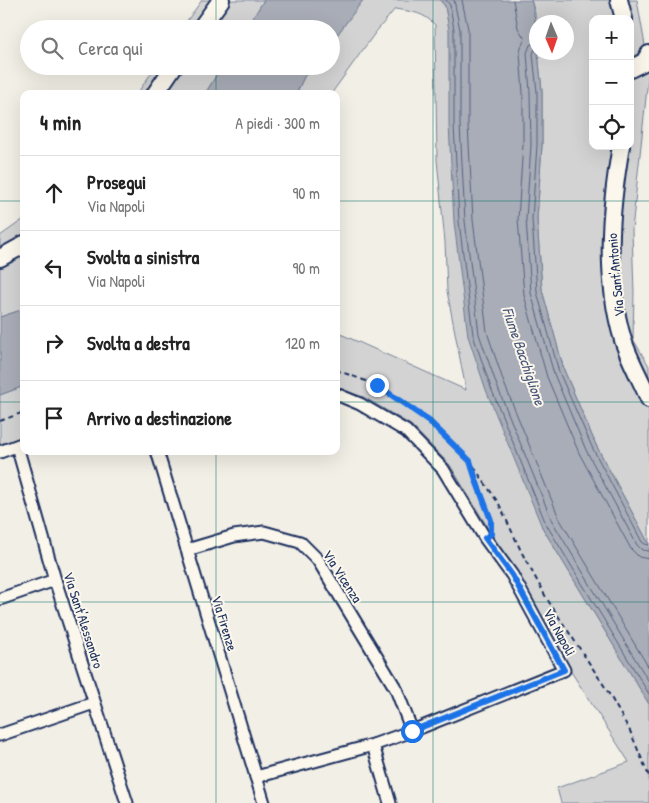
<!DOCTYPE html>
<html lang="it">
<head>
<meta charset="utf-8">
<style>
	:root { --surface:#fff; --page:#f6f6f6; --text:#222; --muted:#767676; --line:#e0e0e0 }
	body { margin:0; font-family:"Patrick Hand",sans-serif; background:var(--page); color:var(--text) }
	.controls { position:absolute; right:15px; top:15px; display:grid; overflow:hidden; border-radius:10px; box-shadow:0 5px 20px #0002 }
	.controls button { width:45px; height:45px; display:grid; place-items:center; padding:0; border:0; border-bottom:1px solid var(--line); background:var(--surface); color:var(--text); font:25px sans-serif }
	.compass { position:absolute; left:529px; top:15px; width:45px; height:45px; border-radius:50%; background:var(--surface); box-shadow:0 5px 20px #0002; rotate:178deg }
	.stop { position:absolute; width:15px; height:15px; margin:-11px; border:4px solid #1a73e8; border-radius:50%; background:#fff }
	.stop.end { background:#1a73e8; border-color:#fff; box-shadow:0 1px 5px #0008 }
	.list { margin:0; padding:0; list-style:none }
	h2 { display:flex; justify-content:space-between; align-items:center; height:65px; margin:0; padding:0 20px; font-size:21px }
	h2 small { font-size:16px; font-weight:400; color:var(--muted) }
	.list li { display:grid; grid-template-columns:32px 1fr auto; gap:15px; align-items:center; box-sizing:border-box; height:75px; padding:0 20px; border-top:1px solid var(--line) }
	.list b { display:block; font-size:19px; white-space:nowrap }
	.list p { margin:0; font-size:16px; white-space:nowrap; color:var(--muted) }
	.list em { font-size:16px; font-style:normal; color:var(--muted) }
	.icon { flex:none; width:28px; height:28px; fill:none; stroke:currentColor; stroke-width:2; stroke-linecap:round; stroke-linejoin:round }
	.map { position:relative; flex:none; width:649px; height:803px; overflow:hidden }
	.search { position:absolute; background:var(--surface); box-shadow:0 5px 20px #0002; left:20px; top:20px; width:320px; height:55px; display:flex; align-items:center; gap:12px; box-sizing:border-box; padding:0 18px; border-radius:28px; color:var(--muted); font-size:19px }
	.panel { position:absolute; background:var(--surface); box-shadow:0 5px 20px #0002; left:20px; top:90px; width:320px; height:365px; border-radius:10px }
	.map>svg:first-child { display:block }
	.green { fill:#d2d3d2; stroke:#768198; fill-rule:evenodd }
	.water { fill:#a9adb7; stroke:#707b93 }
	.lines { fill:none; stroke-linecap:round; stroke-linejoin:round }
	.shore { stroke:#546182; stroke-width:1 }
	.street-casing { stroke:#1b2f5e; stroke-width:15 }
	.secondary-casing { stroke:#1b2f5e; stroke-width:20 }
	.path { stroke:#1b2f5e; stroke-width:2; stroke-dasharray:5 4; stroke-linecap:butt }
	.street { stroke:#fbf7ec; stroke-width:11 }
	.secondary { stroke:#fbf7ec; stroke-width:16 }
	.route { stroke:#1a73e8; stroke-width:6 }
	.grid { fill:none; stroke:#0f766e; stroke-width:1; stroke-opacity:0.55 }
	.labels { text-anchor:middle; dominant-baseline:central; stroke-width:4; stroke-linejoin:round; paint-order:stroke }
	.street-label { font-size:14px; fill:#1b2f5e; stroke:#fbf7ec }
	.water-label { font-size:15px; font-style:italic; fill:#465579; stroke:#fbf7ec }
</style>
</head>
<body>
<div class="map">
<svg width="649" height="803" viewBox="0 0 649 803">
	<rect width="100%" height="100%" fill="#f2efe6"/>
	<filter id="ink" filterUnits="userSpaceOnUse"><feTurbulence type="fractalNoise" baseFrequency=".02" numOctaves="2"/><feDisplacementMap in="SourceGraphic" scale="10" xChannelSelector="R" yChannelSelector="G"/><feConvolveMatrix kernelMatrix="1 2 1 2 8 2 1 2 1" color-interpolation-filters="sRGB"/></filter>
	<g filter="url(#ink)">
		<g class="green">
			<path d="M202,0H264L246,29H181Z"/>
			<path d="M363,0H440L445,6L542,527L649,704V803H561L557,788L629,762L568,667L513,569L450,465L411,425L364,397L336,388V332L466,390L447,291L445,242L437,160L435,25C423,12 413,12 395,9L375,33L331,94H296L304,77L313,66H331V43Z"/>
			<path d="M531,0H637L643,34L649,69L632,230L634,293L633,339L649,366V544L596,445L564,370L542,290L537,219L542,145V91L538,53L566,52V22H536V34L535,13ZM593,19H630V146H593Z"/>
			<path d="M156,66H222L205,94H137Z"/>
			<path d="M24,219V309L0,317V236Z"/>
			<path d="M24,386V437L0,444V395Z"/>
		</g>
		<g class="water">
			<path d="M264,0H363L331,43V29H246Z"/>
			<path d="M440,0H531C536,17 536,34 536,52L538,53L542,91V145L537,219L542,290L564,370L596,445L649,544V704L542,527L486,390L468,336L454,222L449,125V30L445,6Z"/>
			<path d="M222,66H313L304,77L296,94H205Z"/>
			<path d="M24,309V386L0,395V317Z"/>
		</g>
		<g class="lines">
			<g class="shore">
				<path d="M446,0L450,5L454,30V125L459,221L473,335L491,388L546,524L649,694"/>
				<path d="M454,0L460,30V125L465,221L479,334L497,386L552,521L649,682"/>
				<path d="M462,0L468,29V125L473,220L487,332L504,383L559,518L649,668"/>
				<path d="M513,0L518,28L525,39L521,47L520,53L523,93V144L518,219L524,295L547,377L579,453L631,549L639,557L649,559"/>
				<path d="M536,42L530,45L527,53L530,92L531,145L526,219L531,293L554,374L586,450L637,545L642,550L649,551"/>
				<path d="M536,48L534,51L533,54L537,92V145L532,219L537,292L559,372L592,447L642,542L645,544L649,545"/>
			</g>
			<g class="street-casing">
				<g id="street">
					<path d="M17,446L55,580L127,803"/>
					<path d="M157,451L264,803"/>
					<path d="M0,452L24,443"/>
					<path d="M187,550L234,536L264,532L300,542L318,560L396,689L412,731"/>
					<path d="M0,599L55,580"/>
					<path d="M0,735L94,703"/>
					<path d="M373,745L390,803"/>
					<path d="M256,777L373,745L412,731L564,670L512,575L485,538L443,469L406,431L360,404L336,394"/>
				</g>
			</g>
			<g class="secondary-casing">
				<g id="secondary">
					<path d="M619,0L624,19"/>
					<path d="M200,29L221,0"/>
					<path d="M630,69L644,62L649,54"/>
					<path d="M155,94L174,66"/>
					<path d="M621,146C610,209 604,277 623,340C629,359 641,380 649,399"/>
					<path d="M0,258L20,247L24,244"/>
				</g>
			</g>
			<g class="path">
				<path d="M336,370L377,385L429,421L470,461L499,504L522,553L547,599L605,687L630,731L649,776"/>
				<path d="M0,421L24,412"/>
				<path d="M471,463L491,520V525"/>
			</g>
			<use href="#street" class="street"/>
			<use href="#secondary" class="secondary"/>
		</g>
	</g>
	<g class="lines" filter="url(#ink)">
		<path class="route" d="M377,385L429,421L470,461L477,483L491,520V534L485,538L512,575L564,670L412,731"/>
	</g>
	<path class="grid" d="M216,0V29M433,0V803M216,66V94M0,201H24M336,201H649M0,402H24M336,402H649M216,451V803M0,602H649"/>
	<g class="labels">
		<g class="street-label">
			<text transform="translate(615 275) rotate(-95)">Via Sant'Antonio</text>
			<text transform="translate(343 576) rotate(57)">Via Vicenza</text>
			<text transform="translate(84 620) rotate(72)">Via Sant'Alessandro</text>
			<text transform="translate(225 623) rotate(73)">Via Firenze</text>
			<text transform="translate(560 632) rotate(61)">Via Napoli</text>
		</g>
		<g class="water-label">
			<text transform="translate(524 356) rotate(71)">Fiume Bacchiglione</text>
		</g>
	</g>
</svg>
<div class="controls">
<button>+</button>
<button>−</button>
<button><svg class="icon" aria-label="locate" viewBox="0 0 24 24"><circle cx="12" cy="12" r="6"/><path d="M12 2v4M12 18v4M2 12h4M18 12h4"/></svg></button>
</div>
<svg class="compass" viewBox="-18 -18 36 36"><path d="M0-13l5 13h-10z" fill="#e53935"/><path d="M0 13l5-13h-10z" fill="#767676"/></svg>
<div class="stop" style="left:412px;top:731px"></div>
<div class="stop end" style="left:377px;top:385px"></div>
<div class="search"><svg class="icon" aria-label="search" viewBox="0 0 24 24"><circle cx="10" cy="10" r="6"/><path d="M15 15l6 6"/></svg>Cerca qui</div>
<section class="panel">
<h2>4 min<small>A piedi · 300 m</small></h2>
<ul class="list">
<li><svg class="icon" aria-label="ahead" viewBox="0 0 24 24"><path d="M12 20V5M6 11l6-6 6 6"/></svg><div><b>Prosegui</b><p>Via Napoli</p></div><em>90 m</em></li>
<li><svg class="icon" aria-label="left" viewBox="0 0 24 24"><path d="M17 20v-9H6M10 6l-5 5 5 5"/></svg><div><b>Svolta a sinistra</b><p>Via Napoli</p></div><em>90 m</em></li>
<li><svg class="icon" aria-label="right" viewBox="0 0 24 24"><path d="M7 20v-9h11M14 6l5 5-5 5"/></svg><div><b>Svolta a destra</b></div><em>120 m</em></li>
<li><svg class="icon" aria-label="arrive" viewBox="0 0 24 24"><path d="M6 21V4h12l-3 4 3 4H6"/></svg><div><b>Arrivo a destinazione</b></div></li>
</ul>
</section>
</div>
</body>
</html>
